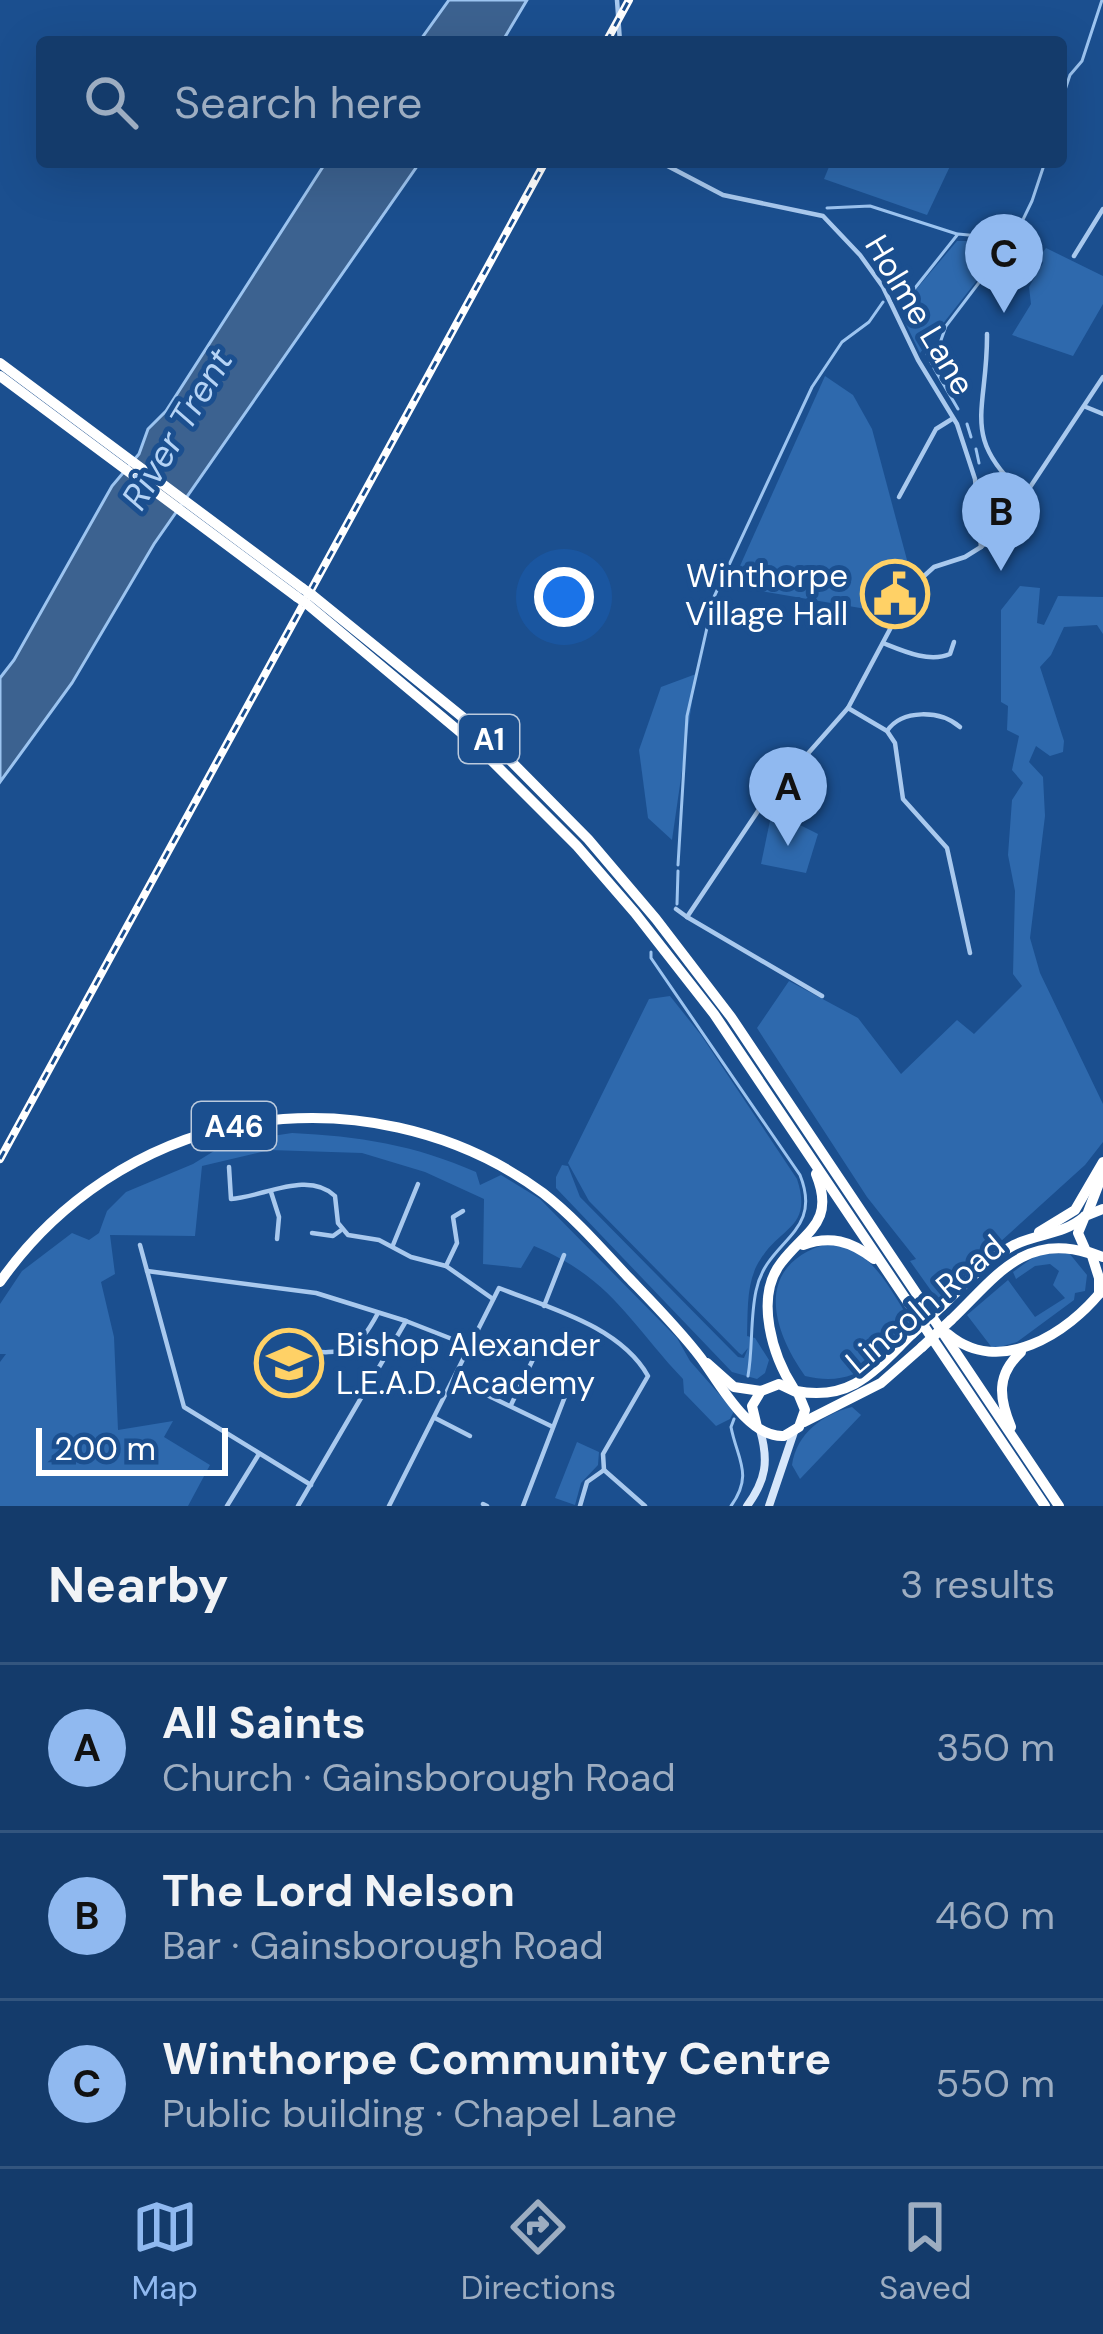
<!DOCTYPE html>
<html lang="en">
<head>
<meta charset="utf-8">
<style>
	:root { --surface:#143b6b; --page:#214673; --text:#f1f3f6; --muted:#9dadc1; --line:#33557e; --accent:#90b9f0 }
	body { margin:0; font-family:"DM Sans",sans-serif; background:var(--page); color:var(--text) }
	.scale { position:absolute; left:36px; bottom:30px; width:192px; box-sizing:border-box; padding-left:12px; border:6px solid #fff; border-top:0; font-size:33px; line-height:42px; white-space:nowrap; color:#fff; -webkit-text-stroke:9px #1b4f8f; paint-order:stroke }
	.you { position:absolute; left:564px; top:597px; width:42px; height:42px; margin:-30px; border:9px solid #fff; border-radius:50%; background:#1a73e8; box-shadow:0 0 0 18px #1a73e833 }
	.badge { display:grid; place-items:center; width:78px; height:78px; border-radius:50%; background:var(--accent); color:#111; font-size:39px; font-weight:700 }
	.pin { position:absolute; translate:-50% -99px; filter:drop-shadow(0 3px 6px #0008) }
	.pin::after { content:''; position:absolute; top:63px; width:42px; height:36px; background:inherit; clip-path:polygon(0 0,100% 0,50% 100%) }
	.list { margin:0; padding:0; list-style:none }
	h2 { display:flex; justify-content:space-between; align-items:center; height:156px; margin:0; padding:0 48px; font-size:51px }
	h2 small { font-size:39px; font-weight:400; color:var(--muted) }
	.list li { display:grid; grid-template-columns:78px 1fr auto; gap:36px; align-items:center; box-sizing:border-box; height:168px; padding:0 48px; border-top:3px solid var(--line) }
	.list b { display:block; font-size:45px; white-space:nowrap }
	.list p { margin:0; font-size:39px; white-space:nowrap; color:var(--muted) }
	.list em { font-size:39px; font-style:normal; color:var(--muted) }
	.icon { flex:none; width:66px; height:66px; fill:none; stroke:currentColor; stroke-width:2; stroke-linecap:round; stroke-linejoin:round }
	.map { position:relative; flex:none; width:1103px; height:1506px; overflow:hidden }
	.search { position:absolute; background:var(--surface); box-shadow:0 12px 48px #0002; left:36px; right:36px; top:36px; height:132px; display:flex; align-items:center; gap:30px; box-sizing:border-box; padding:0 42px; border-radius:12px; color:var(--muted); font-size:45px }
	.sheet { height:660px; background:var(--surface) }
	nav { display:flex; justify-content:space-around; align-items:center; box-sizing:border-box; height:168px; border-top:3px solid var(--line); background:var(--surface); font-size:33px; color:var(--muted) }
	nav a { display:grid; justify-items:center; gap:6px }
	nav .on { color:var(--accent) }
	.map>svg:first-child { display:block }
	.green { fill:#2e69ad }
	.water { fill:#3c6290; stroke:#9cc4f0; stroke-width:3 }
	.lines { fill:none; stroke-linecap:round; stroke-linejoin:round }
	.stream { stroke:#9cc4f0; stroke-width:3 }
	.street { stroke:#a9c9ee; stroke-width:4.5 }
	.secondary { stroke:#d6e6fa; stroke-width:8 }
	.highway { stroke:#fff; stroke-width:10 }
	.rail-casing { stroke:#fff; stroke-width:8 }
	.rail { stroke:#1b4f8f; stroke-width:3; stroke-dasharray:9; stroke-linecap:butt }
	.highway-bridge { stroke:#fff; stroke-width:10 }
	.labels { text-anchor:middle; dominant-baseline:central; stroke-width:10; stroke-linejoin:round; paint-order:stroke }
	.shield { fill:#1b4f8f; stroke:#bbcadd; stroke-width:3 }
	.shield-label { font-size:30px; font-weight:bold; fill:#fff }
	.street-label { font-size:33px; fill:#fff; stroke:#1b4f8f }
	.poi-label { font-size:33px; fill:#fff; stroke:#1b4f8f; text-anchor:end }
	.water-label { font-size:36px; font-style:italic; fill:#b5d3f5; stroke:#1b4f8f }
</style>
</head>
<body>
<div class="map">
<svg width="1103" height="1506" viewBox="0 0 1103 1506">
	<rect width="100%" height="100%" fill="#1b4f8f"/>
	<g class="green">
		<path d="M831,162H952L927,215L824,179Z"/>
		<path d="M1016,226L1007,242L920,353L903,318L913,313L908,299L957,241H979Z"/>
		<path d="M1046,248L1103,276V304L1073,356L1012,335L1031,304L1029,287L1043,263L1039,257Z"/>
		<path d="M825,376L853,395L872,429L907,560L872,610L731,586Z"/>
		<path d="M1020,586L1040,588L1037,623L1044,625L1058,596L1103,597V634L1097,625L1064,627L1051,655L1040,667L1064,741L1063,752L1050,756L1036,746L1029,762L1043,777L1045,816L1030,938L1040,973L1103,1104V1142L1085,1165L937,1299L910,1261L916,1259L867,1197L757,1028L789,981L858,1018L901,1074L957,1020L974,1034L1022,986L1013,974L1015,891L1008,855L1012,800L1023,783L1012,770L1019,736L1007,730L1008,706L1001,702V610Z"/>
		<path d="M696,674L672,840L648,818L639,750L661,687Z"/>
		<path d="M772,811L818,834L806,873L761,864Z"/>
		<path d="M670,996L701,1035L797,1179C813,1228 781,1226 760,1260C746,1281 748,1311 747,1336L755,1338L769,1360L765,1373L757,1379L732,1372L556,1188V1177L562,1165L568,1166L580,1197L738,1357L744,1358L748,1348L742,1355L739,1353L589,1201L568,1163L649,999Z"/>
		<path d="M292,1133C358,1136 415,1145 476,1172L480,1185L501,1175L540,1199L677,1338L690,1361L734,1411L730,1419L716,1426L684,1393L683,1379C629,1322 611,1278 534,1246L521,1268L483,1264L484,1199L425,1172L362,1153L270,1150L202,1166L195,1236L110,1235L115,1274L101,1282L114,1337L118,1430L173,1421L164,1437L210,1465L188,1506H0V1362L6,1354H0V1304L22,1271L72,1233L89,1240L99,1233L107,1211L126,1192L193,1164L227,1143Z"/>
		<path d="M830,1243C871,1245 893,1295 913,1325C878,1358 858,1389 805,1376C769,1325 755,1263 830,1243Z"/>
		<path d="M1069,1253L1087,1275L1085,1291L1075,1293L1074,1300L1017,1342L993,1349L967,1315L1008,1280L1035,1317L1065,1298L1053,1285L1059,1271L1050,1264L1035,1266L1016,1279L1013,1272L1038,1254Z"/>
		<path d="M852,1407L861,1415L800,1479L792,1465C796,1434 823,1414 852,1407Z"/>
		<path d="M577,1442L599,1452L598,1465L581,1483L575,1505L555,1498Z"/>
	</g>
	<g class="water">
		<path d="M449,0H527L502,42H419Z"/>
		<path d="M326,162H420L154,544L72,683L0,782V678L14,660L112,486L139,454L148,429L166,411Z"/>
	</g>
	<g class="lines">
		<g class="stream">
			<path d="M1061,102L1070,75L1082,61L1102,0"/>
			<path d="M827,208L870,206L957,234"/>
			<path d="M900,297L911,293L958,234L979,236L1019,224"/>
			<path d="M932,364L927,354L940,343L946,326L1016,234L1032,201L1045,162"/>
			<path d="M934,368L958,409"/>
			<path d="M967,424L971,437"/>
			<path d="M976,449L979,463"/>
			<path d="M678,865L687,716L714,597L812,387L842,342L869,322L883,302"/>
			<path d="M677,904L678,871"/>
			<path d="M651,952V958L800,1175C824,1235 766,1239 756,1291C750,1319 753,1348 748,1376"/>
			<path d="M731,1506C754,1474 737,1459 731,1427L734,1419"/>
		</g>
		<g class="street">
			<path d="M617,0L620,42"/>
			<path d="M660,162L723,195L823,216L860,255L883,287L918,360L957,424L975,479L981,547"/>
			<path d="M1074,256L1103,209"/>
			<path d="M987,334C988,411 958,437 1026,496"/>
			<path d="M1086,407L1103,414"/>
			<path d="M899,497L936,429L952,419"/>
			<path d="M883,643C903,651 929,663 950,654L954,642"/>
			<path d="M848,708L887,731L895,743L903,799L947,848L970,953"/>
			<path d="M887,731C902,709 940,710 960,727"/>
			<path d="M676,909L687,917L760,808L848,708L913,586L934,567L965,557L981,547L1005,525L1103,377"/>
			<path d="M687,917L822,996"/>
			<path d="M229,1167L231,1199C263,1197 308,1170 335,1196L338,1223L348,1235L379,1240L411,1257L446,1266L493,1299"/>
			<path d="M271,1192L279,1217L277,1239"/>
			<path d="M312,1233L333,1236L340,1231"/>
			<path d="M140,1245L184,1407L311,1485"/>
			<path d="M393,1245L418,1184"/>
			<path d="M446,1266L457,1243L453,1217L463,1211"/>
			<path d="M147,1271L316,1293L406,1321L470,1346"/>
			<path d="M544,1306L564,1255"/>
			<path d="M301,1351C345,1354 356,1354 378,1313"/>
			<path d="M454,1379L551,1426"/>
			<path d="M511,1405L537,1351"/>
			<path d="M435,1418L470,1436"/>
			<path d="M604,1470L645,1506"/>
			<path d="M483,1504L487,1506"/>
			<path d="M227,1506L259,1454"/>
			<path d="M298,1506L406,1321"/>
			<path d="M389,1506L499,1288C549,1308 620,1326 648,1376L603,1454L604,1470"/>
			<path d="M523,1506L569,1386"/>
			<path d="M580,1506L587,1482L604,1470"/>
		</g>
		<g class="secondary">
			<path d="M747,1506C766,1480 769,1461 760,1430"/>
			<path d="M769,1506L794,1432"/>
		</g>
		<g class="highway">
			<path d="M0,363L302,588"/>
			<path d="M0,376L297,597"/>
			<path d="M312,595L487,737L588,839L656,919L731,1017L1059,1506"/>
			<path d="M307,604L478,747L577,846L635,913L714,1014L1045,1506"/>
			<path d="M1103,1209L1085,1216L1078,1233L1086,1251L1103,1257"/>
			<path d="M1088,1212L1103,1173"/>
			<path d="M1039,1232L1075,1210L1103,1162"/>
			<path d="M803,1245C830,1235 851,1241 874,1259"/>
			<path d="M1092,1256L1099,1278V1294"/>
			<path d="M0,1282C56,1202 142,1144 239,1125C344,1105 457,1129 543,1193C574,1217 601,1248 628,1277C653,1303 679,1329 701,1358C720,1384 748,1438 784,1436L799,1427L805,1410L798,1393L779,1384L761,1391L752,1406L757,1427"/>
			<path d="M942,1306C964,1285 987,1259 1014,1245C1038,1233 1063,1235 1084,1217"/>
			<path d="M951,1320C994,1279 1023,1233 1088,1253"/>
			<path d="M948,1334C999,1377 1068,1334 1103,1289"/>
			<path d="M707,1363L734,1387L761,1391"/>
			<path d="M794,1389C773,1357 754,1298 781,1263C805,1231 836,1223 816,1174"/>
			<path d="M796,1391C852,1402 875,1370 912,1334"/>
			<path d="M804,1422L881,1383L922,1347"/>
			<path d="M1011,1427C999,1398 996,1375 1021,1352"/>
		</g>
		<g class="rail-casing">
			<g id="rail">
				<path d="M606,42L629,0"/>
				<path d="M0,1159L545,162"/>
			</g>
		</g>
		<use href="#rail" class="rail"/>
		<g class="highway-bridge">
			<path d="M302,588L312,595"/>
			<path d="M297,597L307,604"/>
			<path d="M912,1334L942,1306"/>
			<path d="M922,1347L951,1320"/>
		</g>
	</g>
	<defs>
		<g id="civic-ring" transform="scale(3.45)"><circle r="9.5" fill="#1b4f8f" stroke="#ffd166" stroke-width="1.5"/><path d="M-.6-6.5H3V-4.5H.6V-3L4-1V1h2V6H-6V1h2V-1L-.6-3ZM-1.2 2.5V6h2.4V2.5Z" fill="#ffd166"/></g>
		<g id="school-ring" transform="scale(3.45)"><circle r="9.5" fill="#1b4f8f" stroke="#ffd166" stroke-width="1.5"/><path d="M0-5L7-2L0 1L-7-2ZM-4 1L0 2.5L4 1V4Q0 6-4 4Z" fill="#ffd166"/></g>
	</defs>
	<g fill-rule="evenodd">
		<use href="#civic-ring" x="895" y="594"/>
		<use href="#school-ring" x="289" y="1363"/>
	</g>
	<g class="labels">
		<g class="shield">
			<rect x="459" y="715" width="60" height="48" rx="9"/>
			<rect x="192" y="1102" width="84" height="48" rx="9"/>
		</g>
		<g class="shield-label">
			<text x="489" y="739">A1</text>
			<text x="234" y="1126">A46</text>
		</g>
		<g class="street-label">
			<text transform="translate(920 315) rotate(59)">Holme Lane</text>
			<text transform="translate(925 1304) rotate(-40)">Lincoln Road</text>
		</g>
		<g class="poi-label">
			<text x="848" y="575">Winthorpe<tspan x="848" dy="38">Village Hall</tspan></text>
			<text x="336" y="1344" text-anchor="start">Bishop Alexander<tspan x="336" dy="38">L.E.A.D. Academy</tspan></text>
		</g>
		<g class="water-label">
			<text transform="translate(177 429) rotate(-59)">River Trent</text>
		</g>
	</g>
</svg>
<div class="scale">200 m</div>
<div class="you"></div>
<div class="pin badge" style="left:788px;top:846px">A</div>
<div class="pin badge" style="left:1001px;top:571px">B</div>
<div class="pin badge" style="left:1004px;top:313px">C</div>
<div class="search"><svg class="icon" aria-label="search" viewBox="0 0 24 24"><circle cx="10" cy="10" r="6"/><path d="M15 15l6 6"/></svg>Search here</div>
</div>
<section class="sheet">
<h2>Nearby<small>3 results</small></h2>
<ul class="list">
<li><span class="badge">A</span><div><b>All Saints</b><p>Church · Gainsborough Road</p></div><em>350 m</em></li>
<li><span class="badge">B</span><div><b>The Lord Nelson</b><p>Bar · Gainsborough Road</p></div><em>460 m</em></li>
<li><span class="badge">C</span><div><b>Winthorpe Community Centre</b><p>Public building · Chapel Lane</p></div><em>550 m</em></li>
</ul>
</section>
<nav>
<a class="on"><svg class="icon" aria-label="map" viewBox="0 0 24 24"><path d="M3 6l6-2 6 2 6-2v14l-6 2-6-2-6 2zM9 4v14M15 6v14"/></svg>Map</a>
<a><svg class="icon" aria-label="directions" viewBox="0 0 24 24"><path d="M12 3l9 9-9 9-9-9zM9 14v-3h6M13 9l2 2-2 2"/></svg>Directions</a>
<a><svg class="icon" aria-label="saved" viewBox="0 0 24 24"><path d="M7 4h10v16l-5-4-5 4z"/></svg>Saved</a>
</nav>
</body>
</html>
